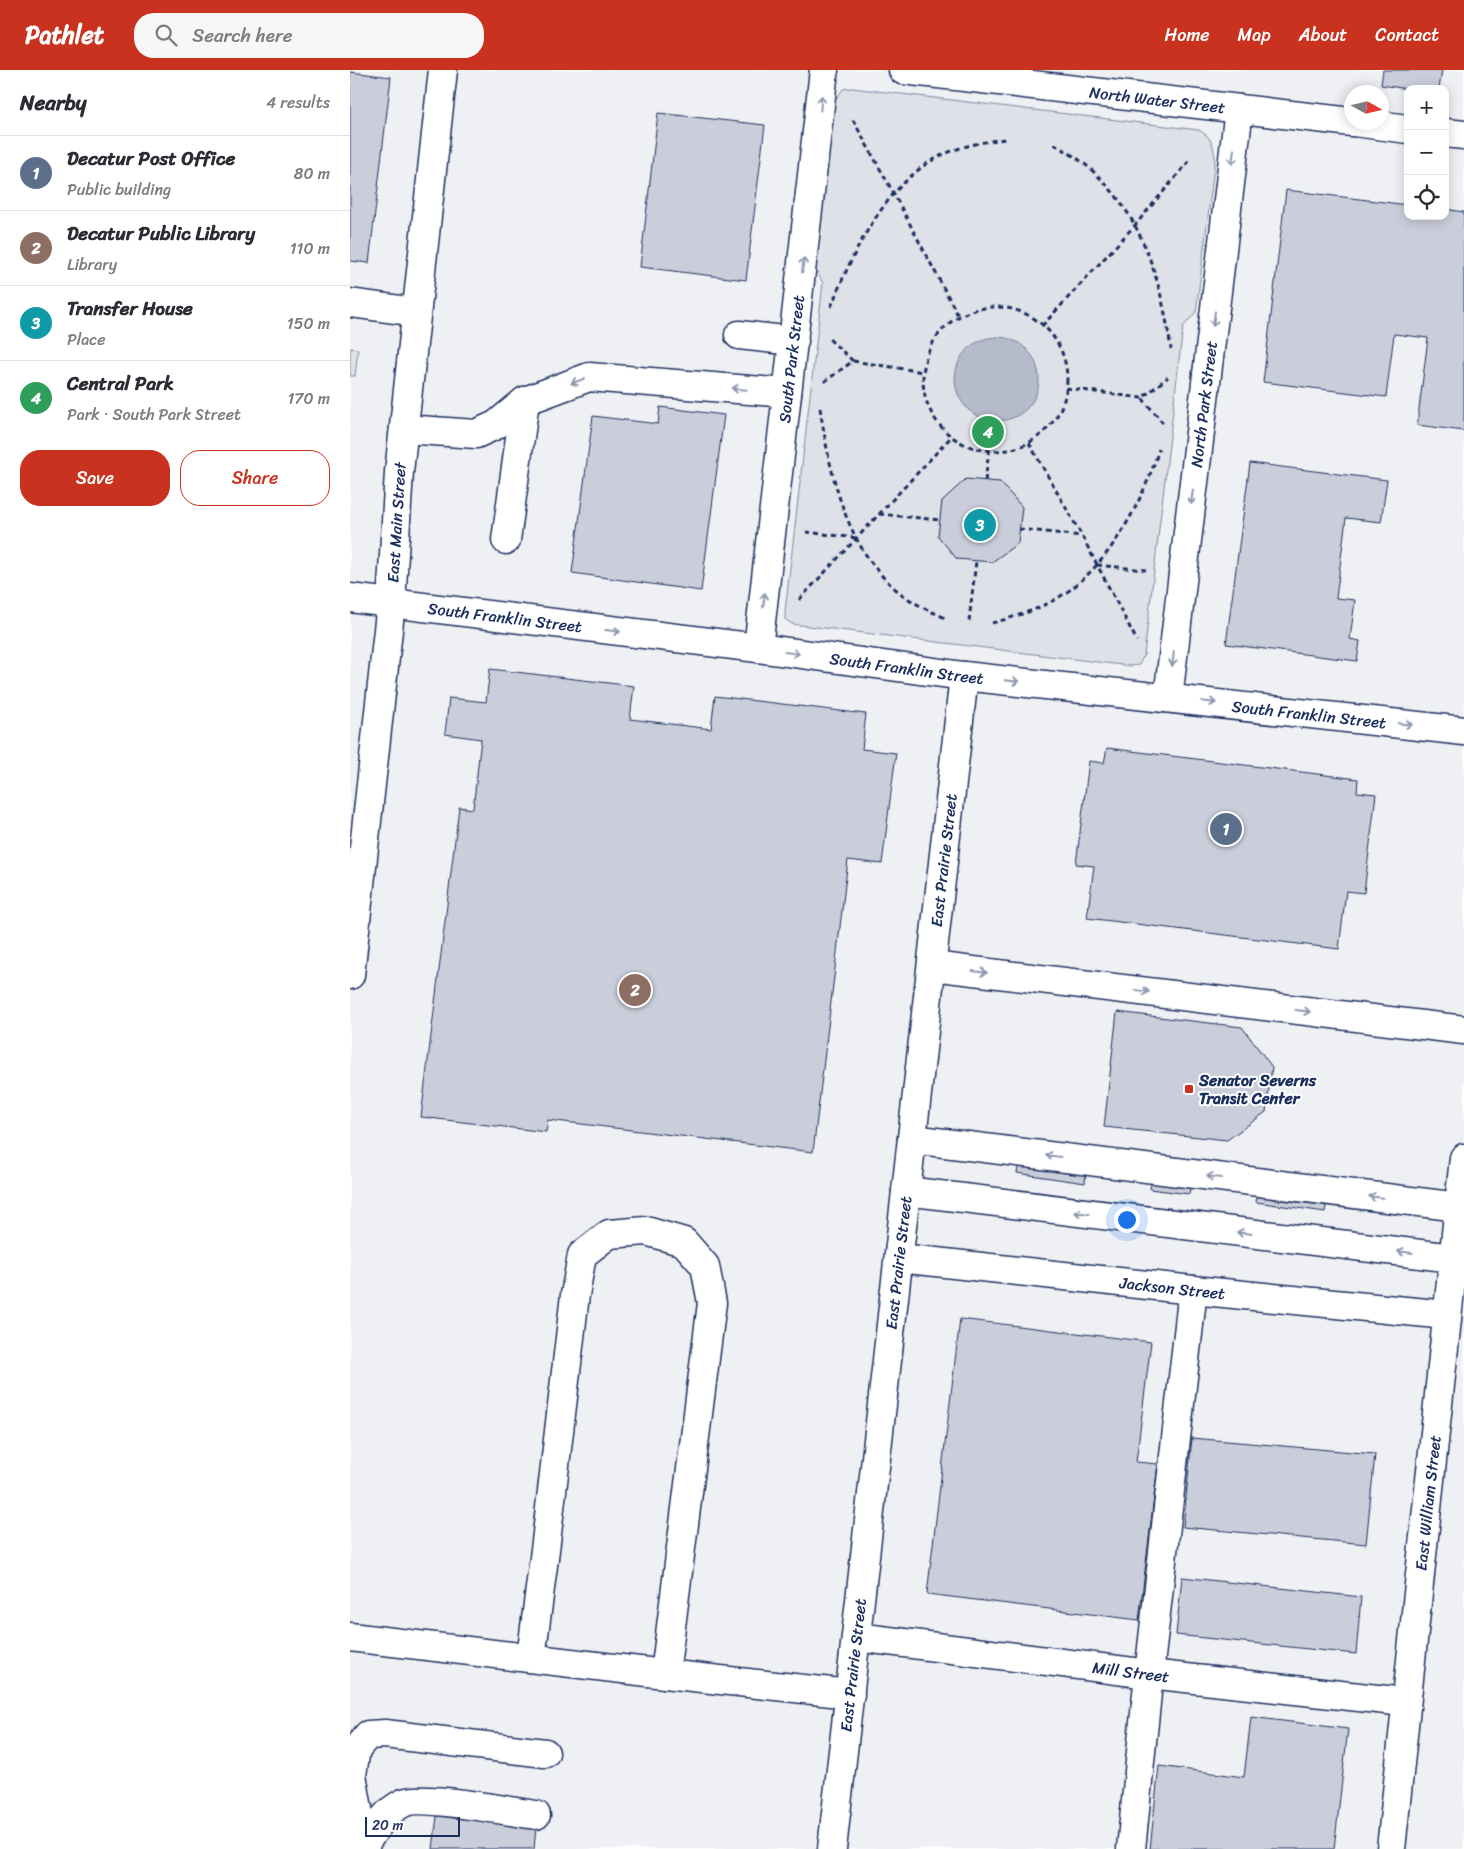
<!DOCTYPE html>
<html lang="en">
<head>
<meta charset="utf-8">
<style>
	:root { --surface:#fff; --page:#f7f7f7; --text:#2b2b33; --muted:#7c7c81; --line:#e1e1e2; --accent:#c8321e }
	body { margin:0; font-family:Sriracha,sans-serif; background:var(--page); color:var(--text) }
	.controls { position:absolute; right:15px; top:15px; display:grid; overflow:hidden; border-radius:10px; box-shadow:0 2px 12px #0003 }
	.controls button { width:45px; height:45px; display:grid; place-items:center; padding:0; border:0; border-bottom:1px solid var(--line); background:var(--surface); color:var(--text); font:25px sans-serif }
	.compass { position:absolute; left:994px; top:15px; width:45px; height:45px; border-radius:50%; background:var(--surface); box-shadow:0 2px 12px #0003; rotate:98deg }
	.scale { position:absolute; left:15px; bottom:12px; width:95px; box-sizing:border-box; padding-left:5px; border:2px solid #1b2f5e; border-top:0; font-size:14px; line-height:18px; white-space:nowrap; color:#1b2f5e; -webkit-text-stroke:4px #fff; paint-order:stroke }
	.you { position:absolute; left:776px; top:1149px; width:18px; height:18px; margin:-12px; border:4px solid #fff; border-radius:50%; background:#1a73e8; box-shadow:0 0 0 8px #1a73e833 }
	.badge { display:grid; place-items:center; width:32px; height:32px; border-radius:50%; background:var(--accent); color:#fff; font-size:16px; font-weight:700 }
	.pin { position:absolute; translate:-50% -50%; border:2px solid #fff; box-shadow:0 1px 5px #0006 }
	.list { margin:0; padding:0; list-style:none }
	h2 { display:flex; justify-content:space-between; align-items:center; height:65px; margin:0; padding:0 20px; font-size:21px }
	h2 small { font-size:16px; font-weight:400; color:var(--muted) }
	.list li { display:grid; grid-template-columns:32px 1fr auto; gap:15px; align-items:center; box-sizing:border-box; height:75px; padding:0 20px; border-top:1px solid var(--line) }
	.list b { display:block; font-size:19px; white-space:nowrap }
	.list p { margin:0; font-size:16px; white-space:nowrap; color:var(--muted) }
	.list em { font-size:16px; font-style:normal; color:var(--muted) }
	.actions { display:flex; gap:10px; padding:15px 20px }
	.actions a { flex:1; padding:11px 0; border:1px solid var(--accent); border-radius:20px; text-align:center; font-size:18px; color:var(--accent) }
	.actions .main { background:var(--accent); color:#fff }
	.icon { flex:none; width:28px; height:28px; fill:none; stroke:currentColor; stroke-width:2; stroke-linecap:round; stroke-linejoin:round }
	.map { position:relative; flex:none; width:1114px; height:1779px; overflow:hidden }
	header { display:flex; align-items:center; gap:30px; box-sizing:border-box; height:70px; padding:0 25px; background:var(--accent); color:#fff }
	header strong { font-size:24px }
	nav { display:flex; gap:28px; margin-inline-start:auto; font-size:18px }
	.search { width:350px; height:45px; background:var(--page); display:flex; align-items:center; gap:12px; box-sizing:border-box; padding:0 18px; border-radius:20px; color:var(--muted); font-size:19px }
	main { display:flex }
	aside { flex:1; background:var(--surface) }
	.map>svg:first-child { display:block }
	.built { fill:#eff0f4; fill-rule:evenodd }
	.green { fill:#dee1e7; stroke:#7c88a2 }
	.water { fill:#b5bbca; stroke:#77839f }
	.building { fill:#caceda; stroke:#1b2f5e }
	.lines { fill:none; stroke-linecap:round; stroke-linejoin:round }
	.minor-casing { stroke:#1b2f5e; stroke-width:31 }
	.major-casing { stroke:#1b2f5e; stroke-width:31 }
	.path { stroke:#1b2f5e; stroke-width:3; stroke-dasharray:5 4; stroke-linecap:butt }
	.minor { stroke:#fff; stroke-width:28 }
	.major { stroke:#fff; stroke-width:28 }
	.oneway { stroke:#8d97ae }
	.poi-dot { fill:#c8321e; stroke:#fff; stroke-width:2 }
	.labels { text-anchor:middle; dominant-baseline:central; stroke-width:4; stroke-linejoin:round; paint-order:stroke }
	.street-label { font-size:16px; fill:#1b2f5e; stroke:#fff }
	.poi-label { font-size:16px; font-weight:bold; fill:#1b2f5e; stroke:#fff; text-anchor:start }
</style>
</head>
<body>
<header>
<strong>Pathlet</strong>
<div class="search"><svg class="icon" aria-label="search" viewBox="0 0 24 24"><circle cx="10" cy="10" r="6"/><path d="M15 15l6 6"/></svg>Search here</div>
<nav><a>Home</a><a>Map</a><a>About</a><a>Contact</a></nav>
</header>
<main>
<aside>
<h2>Nearby<small>4 results</small></h2>
<ul class="list">
<li><span class="badge" style="background:#5c6f8a">1</span><div><b>Decatur Post Office</b><p>Public building</p></div><em>80 m</em></li>
<li><span class="badge" style="background:#8d6e63">2</span><div><b>Decatur Public Library</b><p>Library</p></div><em>110 m</em></li>
<li><span class="badge" style="background:#0f9aa8">3</span><div><b>Transfer House</b><p>Place</p></div><em>150 m</em></li>
<li><span class="badge" style="background:#2e9e5b">4</span><div><b>Central Park</b><p>Park · South Park Street</p></div><em>170 m</em></li>
</ul>
<div class="actions"><a class="main">Save</a><a>Share</a></div>
</aside>
<div class="map">
<svg width="1114" height="1779" viewBox="0 0 1114 1779">
	<rect width="100%" height="100%" fill="#fff"/>
	<filter id="ink" filterUnits="userSpaceOnUse"><feTurbulence type="fractalNoise" baseFrequency=".02" numOctaves="2"/><feDisplacementMap in="SourceGraphic" scale="10" xChannelSelector="R" yChannelSelector="G"/><feConvolveMatrix kernelMatrix="1 2 1 2 8 2 1 2 1" color-interpolation-filters="sRGB"/></filter>
	<g filter="url(#ink)">
		<path class="built" d="M0,0H1114V1779H0ZM1058,19H1095V146H1058ZM1002,22H1032V52H1002Z"/>
		<g class="green">
			<path d="M502,18L849,60C862,67 864,76 865,90L846,242L833,257L794,585L789,595L780,596L442,554L435,549V542L473,213L462,193L484,31L493,19Z"/>
			<path d="M0,278L8,279L5,306H0Z"/>
		</g>
		<circle class="water" cx="647" cy="309" r="42"/>
		<g class="building">
			<path d="M1033,0H1092L1089,19H1058L1031,15Z"/>
			<path d="M0,2L41,7L19,193L0,191Z"/>
			<path d="M308,43L415,55L396,210L290,197Z"/>
			<path d="M936,120L1058,135V146H1095V139L1114,142V361L1067,355L1078,268L1044,264L1036,327L913,312Z"/>
			<path d="M310,337L374,345L351,521L222,503L243,346L308,354Z"/>
			<path d="M900,393L1037,410L1031,452L996,448L986,528L1005,530L1000,569L1010,571L1007,591L876,574Z"/>
			<path d="M616,409L650,412L672,437L668,473L642,492L607,489L588,466L592,431Z"/>
			<path d="M140,599L284,616L280,649L361,659L365,626L516,644L512,679L546,683L532,794L498,790L463,1082L198,1050L196,1062L71,1047L109,737L123,739L131,669L95,664L99,628L136,632Z"/>
			<path d="M757,678L1008,709L1007,722L1026,724L1014,823L996,821L989,879L737,848L744,796L726,794L739,691L754,693Z"/>
			<path d="M767,942L892,957L922,997L916,1042L877,1070L754,1057Z"/>
			<path d="M669,1093L736,1101L735,1113L667,1103Z"/>
			<path d="M802,1109L841,1113L839,1124L800,1119Z"/>
			<path d="M908,1122L977,1130L975,1142L906,1132Z"/>
			<path d="M610,1249L801,1272L786,1392L808,1394L789,1550L577,1524Z"/>
			<path d="M842,1368L1025,1384L1016,1474L833,1457Z"/>
			<path d="M832,1507L1011,1527L1006,1584L826,1565Z"/>
			<path d="M901,1647L998,1659L984,1779H800L809,1696L894,1707Z"/>
			<path d="M87,1746L186,1757L184,1779H83Z"/>
		</g>
		<g class="lines">
			<g class="minor-casing">
				<g id="minor">
					<path id="s1" d="M553,0L1002,52"/>
					<path d="M1004,52L1058,59"/>
					<path d="M1095,63L1114,65"/>
					<path d="M0,233L66,242"/>
					<path d="M389,265L444,271"/>
					<path d="M54,359L126,364L146,355L175,331L239,307L437,323"/>
					<path d="M156,470L175,331"/>
					<path id="s2" d="M408,578L474,0"/>
					<path id="s3" d="M818,628L889,39"/>
					<path d="M582,896L1114,960"/>
					<path id="s4" d="M0,905L41,533L49,402L93,0"/>
					<path d="M562,1069L1109,1137"/>
					<path d="M556,1121L1103,1188"/>
					<path id="s5" d="M549,1188L843,1220L1097,1245"/>
					<path d="M0,1567L315,1604"/>
					<path id="s6" d="M507,1567L799,1604L1055,1632"/>
					<path d="M181,1588L196,1472L225,1225L232,1185L259,1164L296,1161L334,1172L355,1196L362,1233L315,1604L500,1624"/>
					<path d="M4,1773L14,1775C25,1759 35,1742 53,1733C70,1724 163,1742 186,1745"/>
					<path d="M15,1779L2,1705L6,1679L18,1665L35,1664L195,1683"/>
					<path id="s7" d="M482,1779L614,606"/>
					<path d="M781,1779L799,1604L843,1220"/>
					<path id="s8" d="M1041,1779L1114,1088"/>
				</g>
			</g>
			<g class="major-casing">
				<g id="major">
					<path id="s9" d="M0,528L408,578L614,606L1114,661"/>
				</g>
			</g>
			<g class="path">
				<path d="M503,50L544,124L609,247"/>
				<path d="M704,74C783,116 809,195 821,279"/>
				<path d="M481,237C501,186 531,124 578,93C601,78 629,72 655,69"/>
				<circle cx="645" cy="309" r="72"/>
				<path d="M692,256L786,154L840,90"/>
				<path d="M503,291L574,302"/>
				<path d="M474,312L503,291L478,268"/>
				<path d="M716,318L792,328"/>
				<path d="M470,338C480,403 495,478 549,522C563,533 579,541 596,548"/>
				<path d="M813,353L792,328L818,307"/>
				<path d="M679,373L732,466L787,571"/>
				<path d="M635,411L639,381"/>
				<path d="M529,444L590,450"/>
				<path d="M669,459L731,466"/>
				<path d="M456,462L507,468"/>
				<path d="M747,495L796,500"/>
				<path d="M449,530L601,367"/>
				<path d="M619,551L626,491"/>
				<path d="M642,553C664,547 685,541 706,529C757,500 792,434 809,379"/>
			</g>
			<use href="#minor" class="minor"/>
			<use href="#major" class="major"/>
		</g>
		<defs><path id="oneway-shaft" d="M-6 0H5M1.5-3L5.5 0L1.5 3" fill="none" stroke-width="1.6" stroke-linecap="round" stroke-linejoin="round" transform="scale(1.25)"/></defs>
		<g class="oneway">
			<use href="#oneway-shaft" transform="translate(471 33) rotate(-85)"/>
			<use href="#oneway-shaft" transform="translate(883 87) rotate(97)"/>
			<use href="#oneway-shaft" transform="translate(453 195) rotate(-83)"/>
			<use href="#oneway-shaft" transform="translate(864 249) rotate(97)"/>
			<use href="#oneway-shaft" transform="translate(228 311) rotate(159)"/>
			<use href="#oneway-shaft" transform="translate(389 319) rotate(-175)"/>
			<use href="#oneway-shaft" transform="translate(842 427) rotate(97)"/>
			<use href="#oneway-shaft" transform="translate(414 530) rotate(-83)"/>
			<use href="#oneway-shaft" transform="translate(263 561) rotate(7)"/>
			<use href="#oneway-shaft" transform="translate(442 583) rotate(8)"/>
			<use href="#oneway-shaft" transform="translate(823 589) rotate(97)"/>
			<use href="#oneway-shaft" transform="translate(662 611) rotate(6)"/>
			<use href="#oneway-shaft" transform="translate(859 632) rotate(6)"/>
			<use href="#oneway-shaft" transform="translate(1055 654) rotate(6)"/>
			<use href="#oneway-shaft" transform="translate(630 902) rotate(7)"/>
			<use href="#oneway-shaft" transform="translate(792 921) rotate(7)"/>
			<use href="#oneway-shaft" transform="translate(953 941) rotate(7)"/>
			<use href="#oneway-shaft" transform="translate(703 1086) rotate(-173)"/>
			<use href="#oneway-shaft" transform="translate(864 1107) rotate(-173)"/>
			<use href="#oneway-shaft" transform="translate(1026 1127) rotate(-173)"/>
			<use href="#oneway-shaft" transform="translate(732 1143) rotate(-173)"/>
			<use href="#oneway-shaft" transform="translate(894 1163) rotate(-173)"/>
			<use href="#oneway-shaft" transform="translate(1055 1182) rotate(-173)"/>
		</g>
	</g>
	<rect class="poi-dot" x="834" y="1014" width="10" height="10" rx="2.5"/>
	<g class="labels">
		<g class="street-label">
			<text stroke="none"><textPath href="#s1" startOffset="256">North Water Street</textPath></text>
			<text stroke="none"><textPath href="#s2" startOffset="291">South Park Street</textPath></text>
			<text stroke="none"><textPath href="#s3" startOffset="296">North Park Street</textPath></text>
			<text stroke="none"><textPath href="#s4" startOffset="455">East Main Street</textPath></text>
			<text stroke="none"><textPath href="#s9" startOffset="156">South Franklin Street</textPath></text>
			<text stroke="none"><textPath href="#s9" startOffset="561">South Franklin Street</textPath></text>
			<text stroke="none"><textPath href="#s9" startOffset="966">South Franklin Street</textPath></text>
			<text stroke="none"><textPath href="#s7" startOffset="995">East Prairie Street</textPath></text>
			<text stroke="none"><textPath href="#s7" startOffset="590">East Prairie Street</textPath></text>
			<text stroke="none"><textPath href="#s5" startOffset="275">Jackson Street</textPath></text>
			<text stroke="none"><textPath href="#s8" startOffset="348">East William Street</textPath></text>
			<text stroke="none"><textPath href="#s7" startOffset="185">East Prairie Street</textPath></text>
			<text stroke="none"><textPath href="#s6" startOffset="276">Mill Street</textPath></text>
		</g>
		<g class="poi-label">
			<text x="849" y="1010">Senator Severns<tspan x="849" dy="18">Transit Center</tspan></text>
		</g>
	</g>
</svg>
<div class="controls">
<button>+</button>
<button>−</button>
<button><svg class="icon" aria-label="locate" viewBox="0 0 24 24"><circle cx="12" cy="12" r="6"/><path d="M12 2v4M12 18v4M2 12h4M18 12h4"/></svg></button>
</div>
<svg class="compass" viewBox="-18 -18 36 36"><path d="M0-13l5 13h-10z" fill="#e53935"/><path d="M0 13l5-13h-10z" fill="#7c7c81"/></svg>
<div class="scale">20 m</div>
<div class="you"></div>
<div class="pin badge" style="left:876px;top:759px;background:#5c6f8a">1</div>
<div class="pin badge" style="left:285px;top:920px;background:#8d6e63">2</div>
<div class="pin badge" style="left:630px;top:455px;background:#0f9aa8">3</div>
<div class="pin badge" style="left:638px;top:362px;background:#2e9e5b">4</div>
</div>
</main>
</body>
</html>
